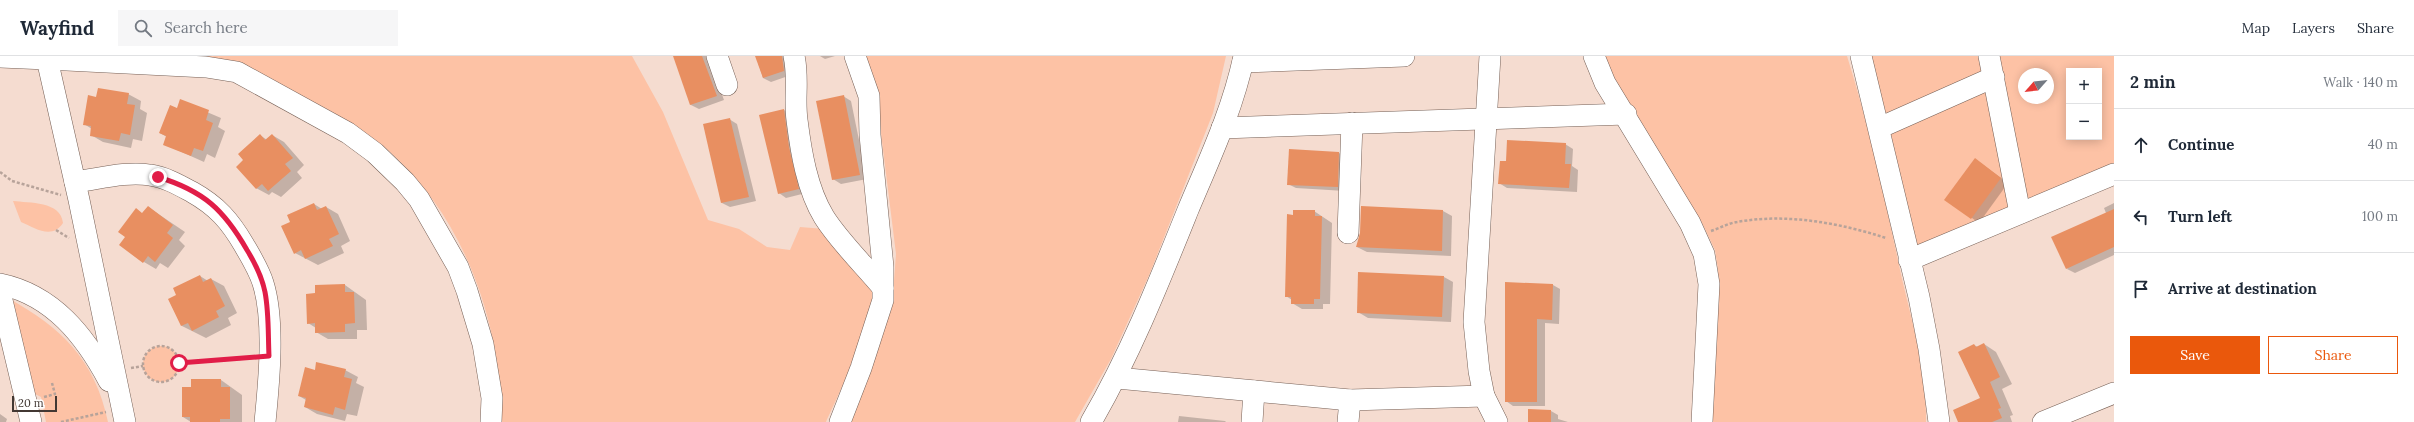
<!DOCTYPE html>
<html lang="en">
<head>
<meta charset="utf-8">
<style>
	:root { --surface:#fff; --page:#f6f6f7; --text:#1f2937; --muted:#747a83; --line:#e0e1e3; --accent:#ea580c }
	body { margin:0; font-family:Lora,serif; background:var(--page); color:var(--text) }
	.controls { position:absolute; right:12px; top:12px; display:grid; overflow:hidden; border-radius:0px; box-shadow:0 2px 10px #0003 }
	.controls button { width:36px; height:36px; display:grid; place-items:center; padding:0; border:0; border-bottom:1px solid var(--line); background:var(--surface); color:var(--text); font:20px sans-serif }
	.compass { position:absolute; left:2018px; top:12px; width:36px; height:36px; border-radius:50%; background:var(--surface); box-shadow:0 2px 10px #0003; rotate:243deg }
	.scale { position:absolute; left:12px; bottom:10px; width:45px; box-sizing:border-box; padding-left:4px; border:2px solid #423833; border-top:0; font-size:11px; line-height:14px; white-space:nowrap; color:#423833; -webkit-text-stroke:3px #fff; paint-order:stroke }
	.stop { position:absolute; width:12px; height:12px; margin:-9px; border:3px solid #e11d48; border-radius:50%; background:#fff }
	.stop.end { background:#e11d48; border-color:#fff; box-shadow:0 1px 4px #0008 }
	.list { margin:0; padding:0; list-style:none }
	h2 { display:flex; justify-content:space-between; align-items:center; height:52px; margin:0; padding:0 16px; font-size:17px }
	h2 small { font-size:13px; font-weight:400; color:var(--muted) }
	.list li { display:grid; grid-template-columns:26px 1fr auto; gap:12px; align-items:center; box-sizing:border-box; height:72px; padding:0 16px; border-top:1px solid var(--line) }
	.list b { display:block; font-size:15px; white-space:nowrap }
	.list em { font-size:13px; font-style:normal; color:var(--muted) }
	.actions { display:flex; gap:8px; padding:12px 16px }
	.actions a { flex:1; padding:9px 0; border:1px solid var(--accent); border-radius:0px; text-align:center; font-size:14px; color:var(--accent) }
	.actions .main { background:var(--accent); color:#fff }
	.icon { flex:none; width:22px; height:22px; fill:none; stroke:currentColor; stroke-width:2; stroke-linecap:round; stroke-linejoin:round }
	.map { position:relative; flex:none; width:2114px; height:366px; overflow:hidden }
	header { display:flex; align-items:center; gap:24px; box-sizing:border-box; height:56px; padding:0 20px; background:var(--surface); border-bottom:1px solid var(--line) }
	header strong { font-size:19px }
	nav { display:flex; gap:22px; margin-inline-start:auto; font-size:14px }
	.search { width:280px; height:36px; background:var(--page); display:flex; align-items:center; gap:10px; box-sizing:border-box; padding:0 14px; border-radius:0px; color:var(--muted); font-size:15px }
	main { display:flex }
	aside { flex:1; background:var(--surface) }
	.map>svg:first-child { display:block }
	.green { fill:#fdc2a5; fill-rule:evenodd }
	.shadow { fill:#0003 }
	.building { fill:#e88f61 }
	.lines { fill:none; stroke-linecap:round; stroke-linejoin:round }
	.minor-casing { stroke:#766056; stroke-width:22 }
	.path { stroke:#b7a39a; stroke-width:2.5; stroke-dasharray:3 2; stroke-linecap:butt }
	.minor { stroke:#fff; stroke-width:21 }
	.route { stroke:#e11d48; stroke-width:5 }
</style>
</head>
<body>
<header>
<strong>Wayfind</strong>
<div class="search"><svg class="icon" aria-label="search" viewBox="0 0 24 24"><circle cx="10" cy="10" r="6"/><path d="M15 15l6 6"/></svg>Search here</div>
<nav><a>Map</a><a>Layers</a><a>Share</a></nav>
</header>
<main>
<div class="map">
<svg width="2114" height="366" viewBox="0 0 2114 366">
	<rect width="100%" height="100%" fill="#f5dcd0"/>
	<g class="green">
		<path d="M169,0H632L663,56L708,164L739,173L767,191L790,194L800,171L825,173C834,184 868,220 872,230C880,252 837,342 826,366H502C500,266 466,164 389,95C361,70 327,53 294,36C277,26 259,15 241,8C227,2 186,2 169,0Z"/>
		<path d="M862,0H1226L1213,57L1150,217L1111,303L1075,366H848L892,251L896,198L874,21Z"/>
		<path d="M1602,0H1847C1870,73 1886,148 1902,223C1913,269 1927,318 1926,366H1710L1718,239V214L1715,194L1702,167L1642,74Z"/>
		<path d="M1870,0H1980L1983,14L1981,20L1895,55L1887,57L1882,54Z"/>
		<path d="M1994,0H2114V109L2024,145ZM2069,15H2099V81H2069ZM2024,18H2048V42H2024Z"/>
		<path d="M1987,34L2011,154L1916,191L1890,75Z"/>
		<path d="M13,145C29,147 61,145 63,167C52,184 35,172 21,166Z"/>
		<path d="M8,242C62,272 95,304 108,366H46L41,341L33,337Z"/>
		<circle cx="161" cy="308" r="18"/>
	</g>
	<g class="shadow">
		<path d="M674,0H708L724,44L699,53L691,49Z"/>
		<path d="M756,0H790L791,19L771,26L763,22Z"/>
		<path d="M820,0H835L825,3Z"/>
		<path d="M128,38L141,45L140,53L147,57L142,85L133,83L131,92L103,86L91,79L92,73L84,68L97,42Z"/>
		<path d="M843,40L851,45L867,123L841,128L833,123Z"/>
		<path d="M181,45L221,62L218,71L225,75L215,102L207,98L204,106L164,88L167,81L160,77L178,53Z"/>
		<path d="M784,54L792,59L806,137L786,142L779,137Z"/>
		<path d="M729,63L737,68L756,145L730,151L722,147Z"/>
		<path d="M260,79L267,84L272,79L284,86L304,109L297,116L302,122L281,141L272,136L269,139L256,132L244,104Z"/>
		<path d="M1565,88L1573,93L1572,110L1578,114L1577,136L1507,132L1499,127L1507,106Z"/>
		<path d="M1339,97L1346,101L1345,135L1296,132L1288,128Z"/>
		<path d="M1975,103L2008,127L1979,167L1972,162Z"/>
		<path d="M2114,147V199L2075,217L2067,213L2106,157L2104,152Z"/>
		<path d="M314,148L322,153L326,151L338,158L350,185L341,190L344,197L318,209L295,197L291,167Z"/>
		<path d="M148,151L185,176L179,184L185,190L168,212L160,207L156,213L144,206Z"/>
		<path d="M1314,155L1332,167L1330,248H1323V253H1302L1292,247V244L1286,240L1294,160Z"/>
		<path d="M1443,155L1452,160L1451,200L1367,196L1357,191L1361,178Z"/>
		<path d="M200,220L208,225L211,223L224,230L237,257L228,262L231,269L206,282L182,270L169,244L178,240Z"/>
		<path d="M1444,221L1453,226L1451,266L1368,262L1358,256Z"/>
		<path d="M1506,227L1553,229L1560,233L1559,268L1545,267V350H1513L1506,345Z"/>
		<path d="M345,229L366,244L367,274H357V283H328L316,276V272L308,267L316,238Z"/>
		<path d="M1984,288L1996,296L2012,328L2002,333L2013,359L2010,360L2012,366H1959L1981,342L1974,289L1978,291Z"/>
		<path d="M345,314L358,321L356,327L364,331L357,360L347,358L345,365L317,358L305,351L306,344L299,340L315,315Z"/>
		<path d="M221,324L242,339V366H191L183,361Z"/>
		<path d="M1529,355H1551L1558,359V363L1568,366H1529Z"/>
		<path d="M0,358L7,363L6,366H0Z"/>
		<path d="M1179,360L1225,365L1226,366H1178Z"/>
	</g>
	<g class="building">
		<path d="M673,0H702L717,40L690,49Z"/>
		<path d="M755,0H782L784,15L763,22Z"/>
		<path d="M98,32L129,37L127,48L135,49L130,79L121,77L119,85L90,80L91,70L83,69L88,39L96,41Z"/>
		<path d="M844,39L860,119L832,124L816,45Z"/>
		<path d="M180,43L209,54L206,64L213,67L203,95L194,92L191,100L163,89L166,80L159,77L170,49L177,52Z"/>
		<path d="M784,53L789,91L799,133L778,138L759,59Z"/>
		<path d="M730,62L749,141L721,147L703,68Z"/>
		<path d="M260,78L265,84L272,78L293,102L285,108L291,115L268,135L262,128L256,133L236,111L243,104L238,98Z"/>
		<path d="M1507,84L1566,87L1565,108H1571L1569,132L1498,128L1500,105H1506Z"/>
		<path d="M1289,93L1339,96L1338,131L1287,129Z"/>
		<path d="M1975,102L2001,122L1971,163L1944,144Z"/>
		<path d="M314,147L317,154L326,150L339,178L329,183L333,190L305,203L301,194L294,198L281,170L290,166L287,159Z"/>
		<path d="M148,150L173,169L167,177L173,182L155,206L148,200L143,207L119,189L125,181L118,176L136,152L142,157Z"/>
		<path d="M1361,150L1443,154L1442,195L1356,191L1360,177Z"/>
		<path d="M2114,153V191L2066,213L2051,181Z"/>
		<path d="M1293,154H1315V160H1322L1320,243H1314V248H1291V241H1285L1287,158L1293,159Z"/>
		<path d="M1358,216L1444,220L1442,261L1357,257Z"/>
		<path d="M200,219L203,226L211,222L225,250L216,255L219,261L192,275L188,267L181,270L168,243L176,239L173,232Z"/>
		<path d="M1505,226L1553,228L1552,264L1537,263V346H1505Z"/>
		<path d="M345,228V236H354L355,267L345,268V276L315,277V267L307,268L306,238L315,237V229Z"/>
		<path d="M1984,287L2000,321L1990,326L2001,352L1998,353L2002,362L1992,366H1958L1953,354L1980,342L1958,296L1974,288L1976,291Z"/>
		<path d="M316,306L346,313L344,321L352,323L345,354L335,351L333,359L304,351L306,342L298,340L305,311L315,314Z"/>
		<path d="M191,323H221V331H230V363H220V366H190V361H182V331H191Z"/>
		<path d="M1528,353L1551,354V366H1528Z"/>
	</g>
	<g class="lines">
		<g class="minor-casing">
			<g id="minor">
				<path d="M717,0L727,29"/>
				<path d="M794,0C799,22 794,42 797,64C801,96 807,133 824,161C839,185 864,209 883,232"/>
				<path d="M1490,0L1474,266L1479,315L1484,340L1497,366"/>
				<path d="M1594,0L1605,27L1690,167L1704,198L1709,228L1702,366"/>
				<path d="M1861,0L1919,241L1929,293L1939,366"/>
				<path d="M1989,0L2020,157"/>
				<path d="M0,1L47,3L79,144L125,366"/>
				<path d="M47,3L206,11L237,16L348,77L375,97L405,126L419,143L458,211L467,235L483,288L492,342L491,366"/>
				<path d="M1243,6L1404,0"/>
				<path d="M1222,72L1626,58"/>
				<path d="M1879,72L1994,21"/>
				<path d="M75,126C99,123 126,115 150,119C165,121 179,129 192,136C217,150 230,165 244,189C251,201 259,214 263,227C275,265 269,326 265,366"/>
				<path d="M1348,177L1352,67"/>
				<path d="M1909,204L2114,118"/>
				<path d="M0,228C53,239 85,280 109,325"/>
				<path d="M0,236L31,366"/>
				<path d="M1117,322L1350,344L1484,340"/>
				<path d="M840,366L861,312L883,244V211L870,79L869,40L855,0"/>
				<path d="M1091,366C1130,299 1159,226 1188,154C1209,104 1233,53 1244,0"/>
				<path d="M1252,366L1254,335"/>
				<path d="M1348,366L1350,344"/>
				<path d="M2043,366L2114,337"/>
			</g>
		</g>
		<g class="path">
			<path d="M0,116L12,125L61,139"/>
			<path d="M56,174L69,182"/>
			<path d="M1711,175C1720,172 1729,167 1737,166C1786,157 1840,167 1886,182"/>
			<circle cx="161" cy="308" r="18"/>
			<path d="M179,307L252,302"/>
			<path d="M131,312L143,310"/>
			<path d="M44,341L55,338L52,327"/>
			<path d="M61,366L106,356"/>
		</g>
		<use href="#minor" class="minor"/>
	</g>
	<g class="lines">
		<path class="route" d="M158,121C204,135 224,154 247,194C255,207 262,221 265,236C269,257 268,279 269,300L179,307"/>
	</g>
</svg>
<div class="controls">
<button>+</button>
<button>−</button>
</div>
<svg class="compass" viewBox="-18 -18 36 36"><path d="M0-13l5 13h-10z" fill="#e53935"/><path d="M0 13l5-13h-10z" fill="#747a83"/></svg>
<div class="scale">20 m</div>
<div class="stop" style="left:179px;top:307px"></div>
<div class="stop end" style="left:158px;top:121px"></div>
</div>
<aside>
<h2>2 min<small>Walk · 140 m</small></h2>
<ul class="list">
<li><svg class="icon" aria-label="ahead" viewBox="0 0 24 24"><path d="M12 20V5M6 11l6-6 6 6"/></svg><div><b>Continue</b></div><em>40 m</em></li>
<li><svg class="icon" aria-label="left" viewBox="0 0 24 24"><path d="M17 20v-9H6M10 6l-5 5 5 5"/></svg><div><b>Turn left</b></div><em>100 m</em></li>
<li><svg class="icon" aria-label="arrive" viewBox="0 0 24 24"><path d="M6 21V4h12l-3 4 3 4H6"/></svg><div><b>Arrive at destination</b></div></li>
</ul>
<div class="actions"><a class="main">Save</a><a>Share</a></div>
</aside>
</main>
</body>
</html>
